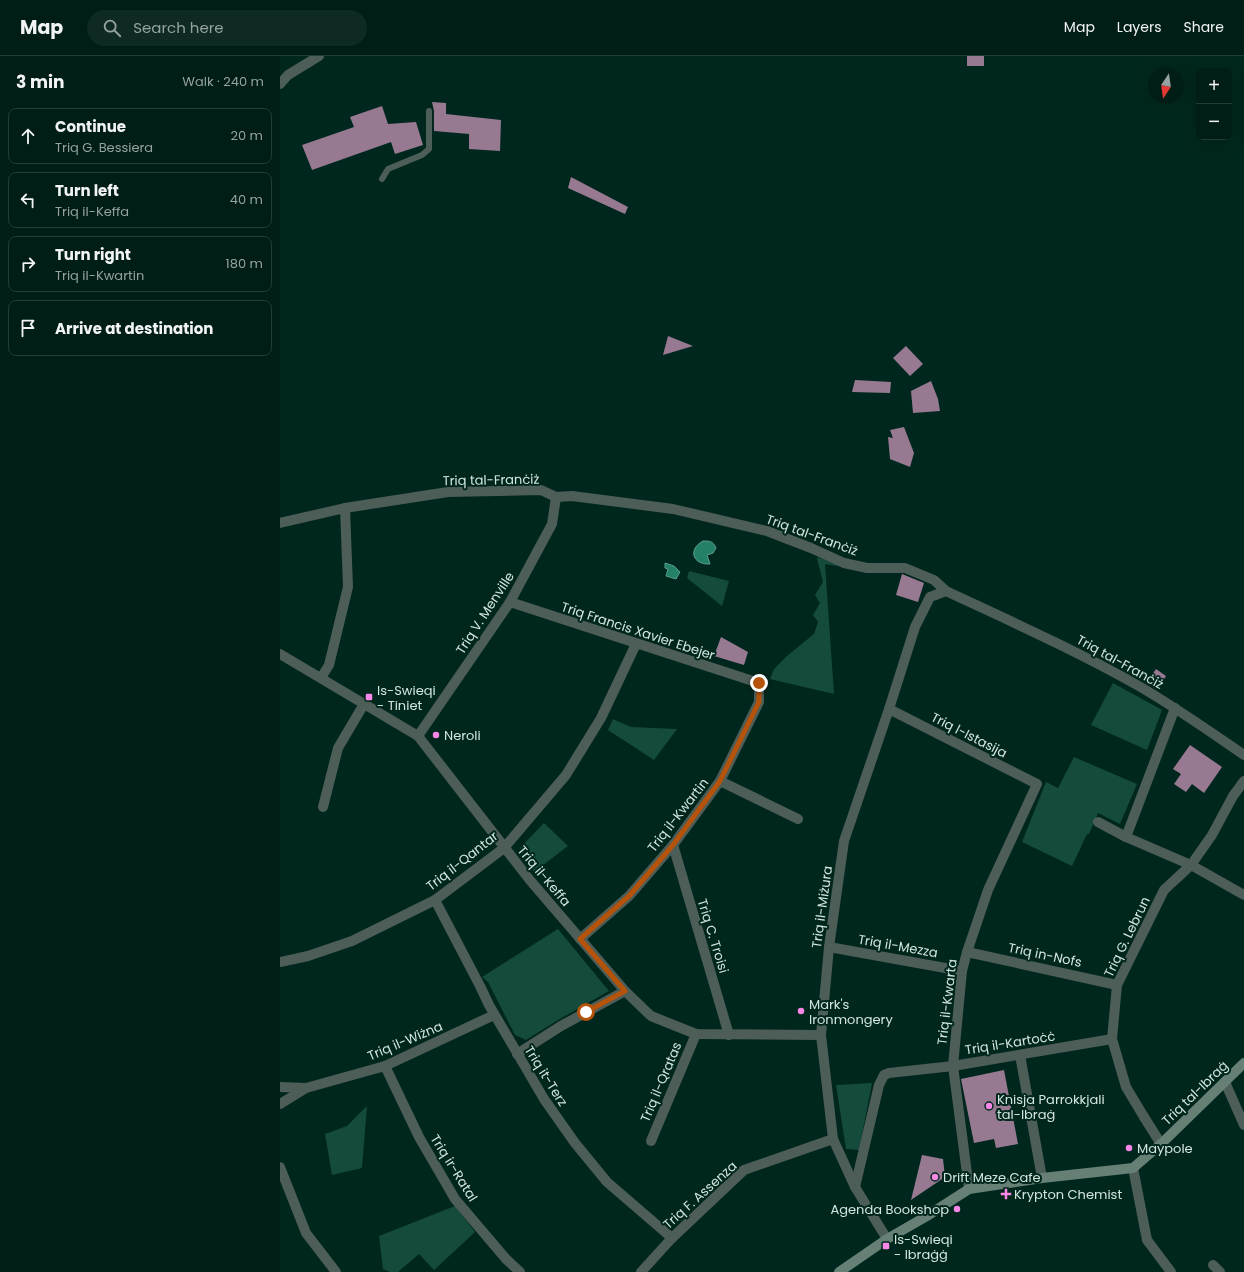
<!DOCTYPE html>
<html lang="en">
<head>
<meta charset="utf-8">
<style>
	:root { --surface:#001d16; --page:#0e2a23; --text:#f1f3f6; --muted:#95a2a1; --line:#223b35 }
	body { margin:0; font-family:Poppins,sans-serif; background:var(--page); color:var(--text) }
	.controls { position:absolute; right:12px; top:12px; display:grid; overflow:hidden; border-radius:8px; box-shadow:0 4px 16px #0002 }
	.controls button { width:36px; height:36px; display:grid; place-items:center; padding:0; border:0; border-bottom:1px solid var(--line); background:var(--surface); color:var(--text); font:20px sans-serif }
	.compass { position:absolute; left:868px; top:12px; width:36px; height:36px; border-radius:50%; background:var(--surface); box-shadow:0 4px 16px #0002; rotate:193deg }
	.stop { position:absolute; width:12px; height:12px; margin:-9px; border:3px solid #b45309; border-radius:50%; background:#fff }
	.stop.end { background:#b45309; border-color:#fff; box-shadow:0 1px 4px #0008 }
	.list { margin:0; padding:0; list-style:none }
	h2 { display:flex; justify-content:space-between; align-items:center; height:52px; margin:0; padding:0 16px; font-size:17px }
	h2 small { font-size:13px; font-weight:400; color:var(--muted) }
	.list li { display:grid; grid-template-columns:26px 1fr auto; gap:12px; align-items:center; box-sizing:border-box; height:56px; margin:0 8px 8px; padding:0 8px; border:1px solid var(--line); border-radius:8px }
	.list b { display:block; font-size:15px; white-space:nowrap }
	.list p { margin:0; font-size:13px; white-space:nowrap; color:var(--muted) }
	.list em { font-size:13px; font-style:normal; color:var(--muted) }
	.icon { flex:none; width:22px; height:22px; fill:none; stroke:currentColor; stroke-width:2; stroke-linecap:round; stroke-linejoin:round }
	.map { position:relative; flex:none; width:964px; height:1216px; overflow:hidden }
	header { display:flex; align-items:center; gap:24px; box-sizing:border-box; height:56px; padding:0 20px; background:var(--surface); border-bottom:1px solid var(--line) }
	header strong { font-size:19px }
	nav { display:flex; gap:22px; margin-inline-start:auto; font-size:14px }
	.search { width:280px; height:36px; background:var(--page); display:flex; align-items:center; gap:10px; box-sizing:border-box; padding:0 14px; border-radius:22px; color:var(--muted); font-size:15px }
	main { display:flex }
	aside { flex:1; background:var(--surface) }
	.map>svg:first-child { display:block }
	.green { fill:#144b3c }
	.water { fill:#248067; stroke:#589f8b }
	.building { fill:#977a92 }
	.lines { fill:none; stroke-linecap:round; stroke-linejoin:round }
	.service { stroke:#4d5d57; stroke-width:6 }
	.pedestrian { stroke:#4d5d57; stroke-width:10 }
	.minor { stroke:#4d5d57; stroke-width:10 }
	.tertiary { stroke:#4d5d57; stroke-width:10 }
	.secondary { stroke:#668076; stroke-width:10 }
	.route { stroke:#b45309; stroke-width:5 }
	.poi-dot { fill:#f987e8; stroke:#00271d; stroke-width:1.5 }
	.labels { text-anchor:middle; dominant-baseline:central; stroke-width:4; stroke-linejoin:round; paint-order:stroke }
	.street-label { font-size:13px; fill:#d2e6de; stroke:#00271d }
	.poi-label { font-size:13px; fill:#d2e6de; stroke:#00271d; text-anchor:start }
</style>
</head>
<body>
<header>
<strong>Map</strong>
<div class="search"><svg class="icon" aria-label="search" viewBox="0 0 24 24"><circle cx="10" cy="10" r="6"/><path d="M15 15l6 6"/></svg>Search here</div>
<nav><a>Map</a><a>Layers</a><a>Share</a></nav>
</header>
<main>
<aside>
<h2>3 min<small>Walk · 240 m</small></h2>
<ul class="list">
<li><svg class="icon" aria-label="ahead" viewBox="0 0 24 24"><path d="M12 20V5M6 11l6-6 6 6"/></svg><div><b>Continue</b><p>Triq G. Bessiera</p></div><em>20 m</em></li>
<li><svg class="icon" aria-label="left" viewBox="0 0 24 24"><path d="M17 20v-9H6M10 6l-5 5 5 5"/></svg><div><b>Turn left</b><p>Triq il-Keffa</p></div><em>40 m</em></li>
<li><svg class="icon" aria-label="right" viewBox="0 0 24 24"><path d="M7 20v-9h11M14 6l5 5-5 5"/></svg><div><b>Turn right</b><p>Triq il-Kwartin</p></div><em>180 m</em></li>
<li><svg class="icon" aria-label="arrive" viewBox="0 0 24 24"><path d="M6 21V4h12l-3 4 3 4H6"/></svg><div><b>Arrive at destination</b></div></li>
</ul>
</aside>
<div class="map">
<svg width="964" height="1216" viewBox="0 0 964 1216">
	<rect width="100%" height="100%" fill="#00271d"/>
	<g class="green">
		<path d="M538,501L564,511L545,508L554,638L490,623L494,613L507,600L534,578L538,566L533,559L540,547L535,539L543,526L537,503Z"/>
		<path d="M409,515L449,525L442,550L407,522Z"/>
		<path d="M833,627L882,654L867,694L811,669Z"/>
		<path d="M333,663L351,671L397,673L374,704L328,674Z"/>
		<path d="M794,701L857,728L840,768L818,757L809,778H807L792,810L742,786L766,726L778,732Z"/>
		<path d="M264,767L288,790L254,816L240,799V792Z"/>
		<path d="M278,873L329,935L278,964L246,984L235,979L208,926L202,921Z"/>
		<path d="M592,1027L579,1094L566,1093L556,1029Z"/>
		<path d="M87,1050L82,1112L52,1119L45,1078L67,1070Z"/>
		<path d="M175,1150L195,1176L154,1214L139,1198L118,1216H110L103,1213L99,1180Z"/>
	</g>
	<g class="water">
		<path d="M423,485C430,485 433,485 436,492L433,497L427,499L430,508C412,509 408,493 423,485Z"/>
		<path d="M385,507L394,510L400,516L396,523L386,520L388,513L385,512Z"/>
	</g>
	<g class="building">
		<rect x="687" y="0" width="17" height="10"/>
		<path d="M152,46L166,47V58L221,64L220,95L189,93V78L154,75V55Z"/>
		<path d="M102,50L108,68L136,66L143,89L115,98L111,86L32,114L22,89L74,71L70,61Z"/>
		<path d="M291,121L348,151L345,158L288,132Z"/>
		<path d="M388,280L413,290L383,299Z"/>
		<path d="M626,290L643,308L630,320L613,302Z"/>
		<path d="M575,324L611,326L610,337L572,336Z"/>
		<path d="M651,325L658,343L660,355L633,357L631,335Z"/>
		<path d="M624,371L634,397L630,411L610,403L608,381L613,382L610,374Z"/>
		<path d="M622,518L644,527L638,546L616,539Z"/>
		<path d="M441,581L468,596L464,609L434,600Z"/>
		<path d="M876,613L886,620L881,628L870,622Z"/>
		<path d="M910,689L942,711L924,737L912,728L906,736L894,728L901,718L893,713Z"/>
		<path d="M724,1014L738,1088L716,1092L714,1083L694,1087L681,1023Z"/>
		<path d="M642,1099L663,1103L665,1121L631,1144Z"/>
	</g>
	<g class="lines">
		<path class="service" d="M102,123L108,113L142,99L149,93V55"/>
		<path class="pedestrian" d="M864,1061L881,1088"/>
		<g class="minor">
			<path d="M0,467L65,452L168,436L261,434L276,441L292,440L393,453L487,475L531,492L564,507L587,512H625L654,524L666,535C730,565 795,594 857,629C894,650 929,675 964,699"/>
			<path d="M230,546L479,627V646L440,725L393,789L349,840L300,883"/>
			<path d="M0,598L138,680L249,823L345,935L371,960L416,978L541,979"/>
			<path d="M41,622L49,609L68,531L65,452"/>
			<path d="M609,653L757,728L708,834L687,896L682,915L673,1010L689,1133"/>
			<path d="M138,680L230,546L272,468L276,441"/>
			<path d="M440,725L518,763"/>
			<path d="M43,751L58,692L84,648"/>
			<path d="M818,766L846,781L911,809L964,839"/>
			<path d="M846,781L895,652"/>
			<path d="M393,789L449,979"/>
			<path d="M155,844L200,930L209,949L264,1043L295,1087L327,1126L392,1182"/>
			<path d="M549,891L682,915"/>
			<path d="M687,896L837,929"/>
			<path d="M0,906L28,900L72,885L155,844L224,792L286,719L321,662L356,588"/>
			<path d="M237,998L281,970L345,935"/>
			<path d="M740,999L762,1122"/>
			<path d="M105,1010L139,1081L175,1143L226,1203L240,1216"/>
			<path d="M945,1026L964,1069"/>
			<path d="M0,1031L26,1032"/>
			<path d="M0,1048L26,1032L105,1010L214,959"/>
			<path d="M864,1061L846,1031L832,983L837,929L884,834L911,809L932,779L953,740L964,725"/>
			<path d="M371,1085L416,978"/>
			<path d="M853,1112L867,1184L891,1216"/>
			<path d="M575,1131L599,1029L604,1019L609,1017L673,1010L832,983"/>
			<path d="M607,1183L575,1131L553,1083L541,979L549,891L564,785L609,653L635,571L650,541L666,535"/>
			<path d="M933,1209L940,1216"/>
			<path d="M361,1216L392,1182L464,1114L553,1083"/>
		</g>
		<g class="tertiary">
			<path d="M0,28L8,19L39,0"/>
			<path d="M0,1111L26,1177L56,1216"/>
		</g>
		<path class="secondary" d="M559,1216L607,1183L647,1160L689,1133L762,1122L853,1112L881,1088L964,1007"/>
	</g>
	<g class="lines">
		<path class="route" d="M306,956L345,935L300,883L349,840L393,789L440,725L479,646V627"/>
	</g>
	<g class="poi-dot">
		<rect x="85" y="637" width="8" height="8" rx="2"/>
		<circle cx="156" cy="679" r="4"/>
		<circle cx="521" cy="955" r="4"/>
		<circle cx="709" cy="1050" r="4"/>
		<circle cx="849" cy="1092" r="4"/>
		<circle cx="655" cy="1121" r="4"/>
		<path d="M724 1132h4v4h4v4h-4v4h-4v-4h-4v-4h4z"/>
		<circle cx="677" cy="1153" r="4"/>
		<rect x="602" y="1186" width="8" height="8" rx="2"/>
	</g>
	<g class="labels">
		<g class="street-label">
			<text transform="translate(211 424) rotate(-1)">Triq tal-Franċiż</text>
			<text transform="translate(532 479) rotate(20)">Triq tal-Franċiż</text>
			<text transform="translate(205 557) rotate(-57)">Triq V. Menville</text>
			<text transform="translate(358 575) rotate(18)">Triq Francis Xavier Ebejer</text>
			<text transform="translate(840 606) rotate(29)">Triq tal-Franċiż</text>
			<text transform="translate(689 679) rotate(27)">Triq l-Istasija</text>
			<text transform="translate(398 759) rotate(-52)">Triq il-Kwartin</text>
			<text transform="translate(182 805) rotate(-38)">Triq il-Qantar</text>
			<text transform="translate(264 820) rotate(50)">Triq il-Keffa</text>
			<text transform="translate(542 851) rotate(-82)">Triq il-Miżura</text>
			<text transform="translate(433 880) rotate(73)">Triq C. Troisi</text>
			<text transform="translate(847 881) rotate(-64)">Triq G. Lebrun</text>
			<text transform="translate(618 890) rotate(10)">Triq il-Mezza</text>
			<text transform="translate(765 899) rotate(12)">Triq in-Nofs</text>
			<text transform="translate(667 946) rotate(-83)">Triq il-Kwarta</text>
			<text transform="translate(125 985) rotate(-23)">Triq il-Wiżna</text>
			<text transform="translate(730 987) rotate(-9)">Triq il-Kartoċċ</text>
			<text transform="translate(266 1020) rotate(58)">Triq it-Terz</text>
			<text transform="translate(381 1026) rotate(-67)">Triq il-Qratas</text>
			<text transform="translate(915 1037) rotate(-44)">Triq tal-Ibraġ</text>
			<text transform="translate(174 1112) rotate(58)">Triq ir-Ratal</text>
			<text transform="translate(420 1139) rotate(-42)">Triq F. Assenza</text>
		</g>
		<g class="poi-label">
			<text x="97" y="634">Is-Swieqi<tspan x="97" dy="15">- Tiniet</tspan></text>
			<text x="164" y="679">Neroli</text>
			<text x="529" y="948">Mark's<tspan x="529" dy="15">Ironmongery</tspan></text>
			<text x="717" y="1043">Knisja Parrokkjali<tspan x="717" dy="15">tal-Ibraġ</tspan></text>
			<text x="857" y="1092">Maypole</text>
			<text x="663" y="1121">Drift Meze Cafe</text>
			<text x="734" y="1138">Krypton Chemist</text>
			<text x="669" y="1153" text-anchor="end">Agenda Bookshop</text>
			<text x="614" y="1183">Is-Swieqi<tspan x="614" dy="15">- Ibraġġ</tspan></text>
		</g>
	</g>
</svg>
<div class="controls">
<button>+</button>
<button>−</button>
</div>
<svg class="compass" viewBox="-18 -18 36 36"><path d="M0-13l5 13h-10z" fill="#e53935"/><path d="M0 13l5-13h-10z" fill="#95a2a1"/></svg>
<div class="stop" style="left:306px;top:956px"></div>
<div class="stop end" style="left:479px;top:627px"></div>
</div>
</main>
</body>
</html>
